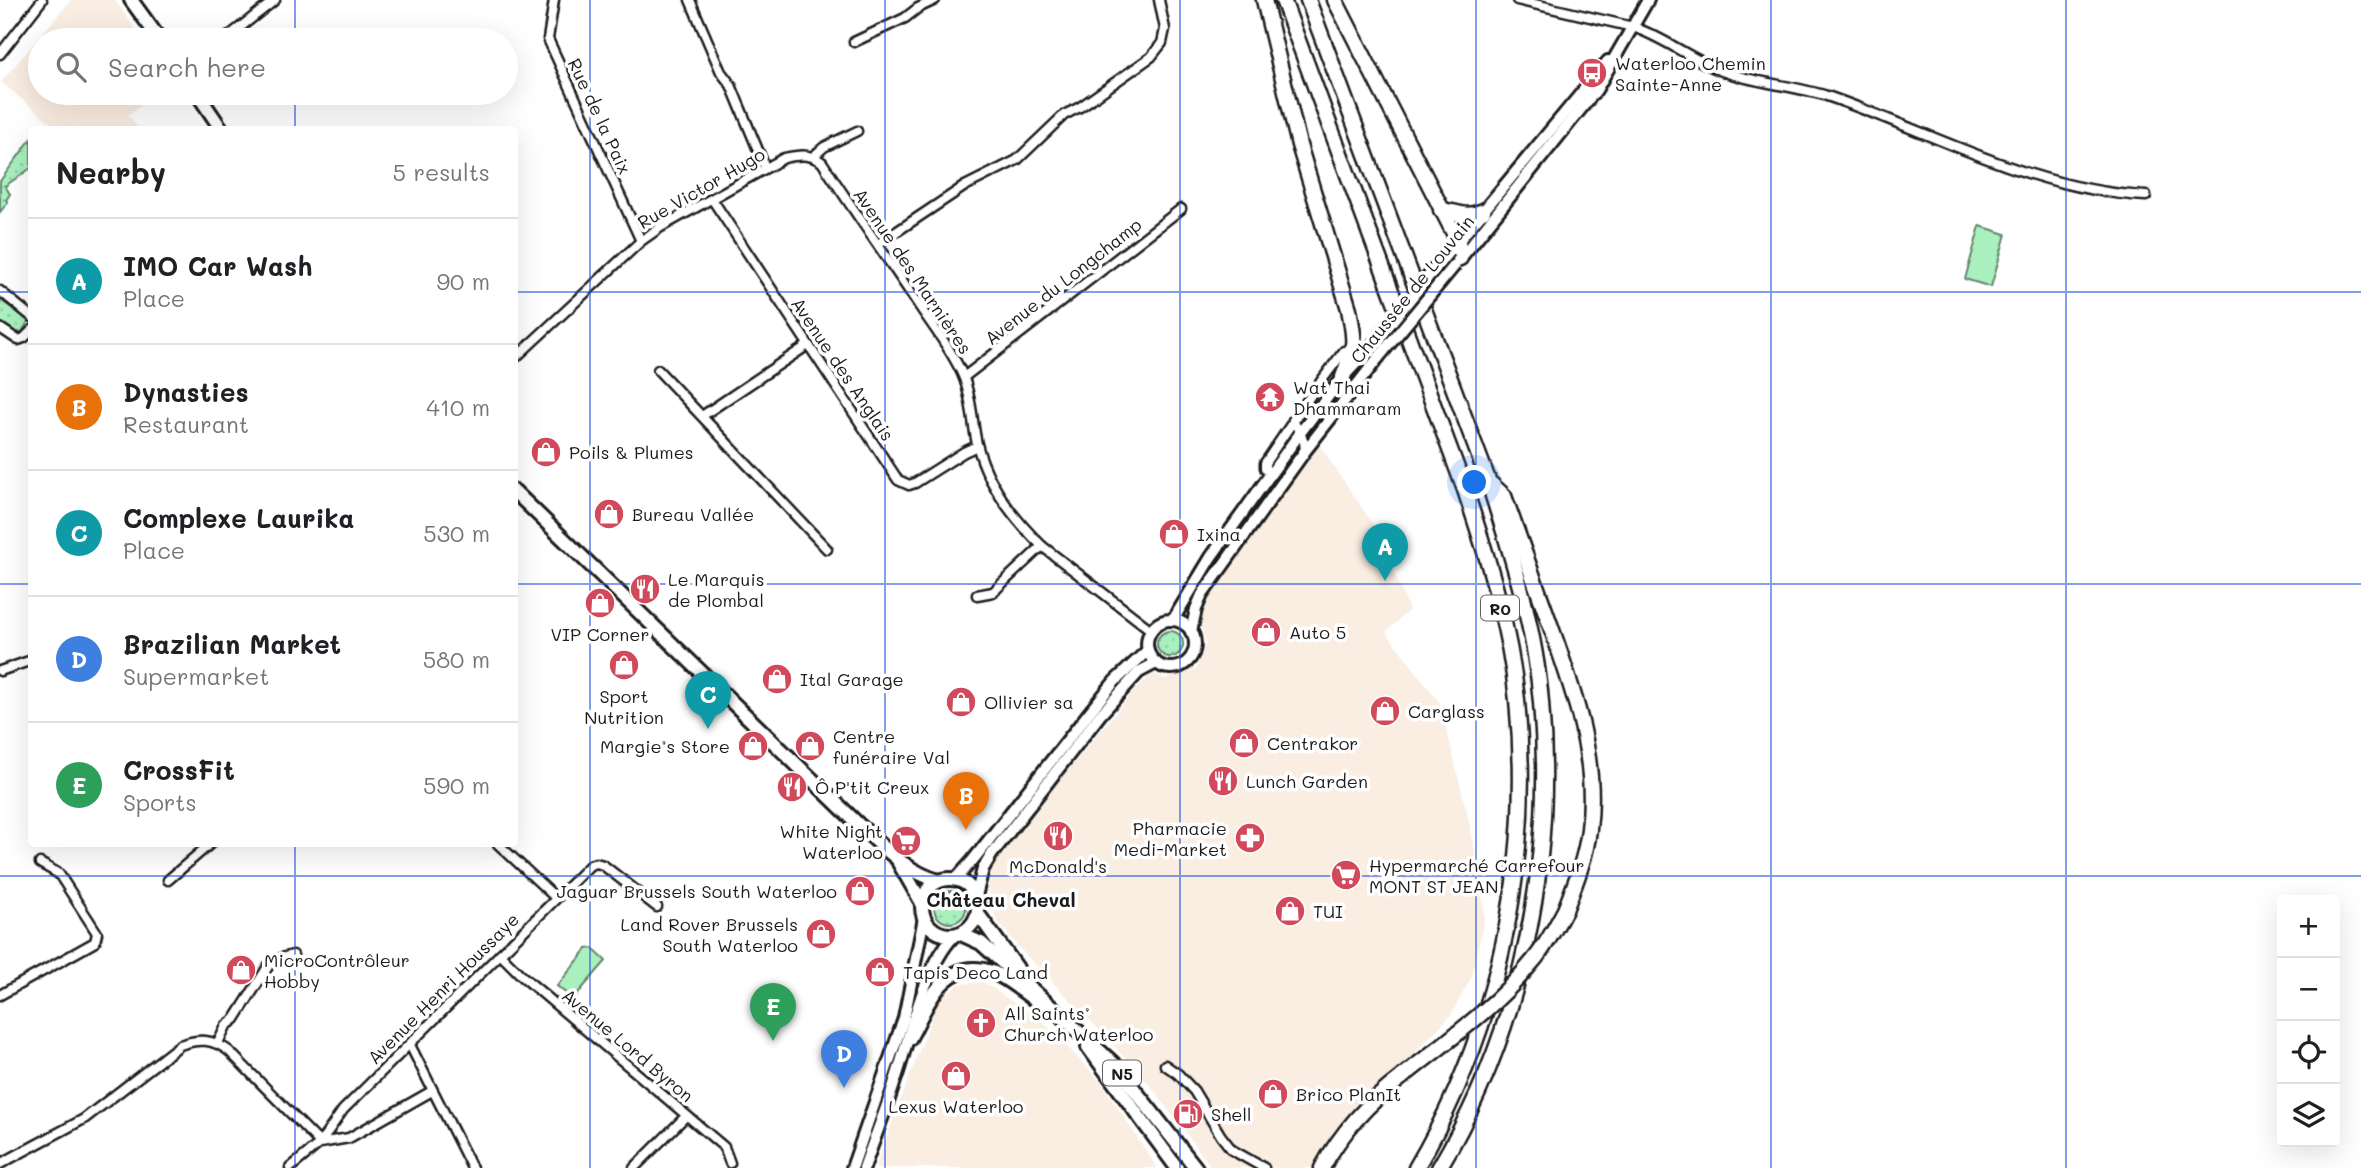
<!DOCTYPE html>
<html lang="en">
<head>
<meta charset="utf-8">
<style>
	:root { --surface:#fff; --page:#f6f6f6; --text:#202124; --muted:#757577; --line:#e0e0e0; --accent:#111827 }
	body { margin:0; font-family:Mali,sans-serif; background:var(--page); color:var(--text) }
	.controls { position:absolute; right:21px; bottom:21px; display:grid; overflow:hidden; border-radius:7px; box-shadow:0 7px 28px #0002 }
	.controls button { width:63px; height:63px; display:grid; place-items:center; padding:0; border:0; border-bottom:2px solid var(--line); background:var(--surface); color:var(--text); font:35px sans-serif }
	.you { position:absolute; left:1475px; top:483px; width:24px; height:24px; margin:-18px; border:5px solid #fff; border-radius:50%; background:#1a73e8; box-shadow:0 0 0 10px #1a73e833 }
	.badge { display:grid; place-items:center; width:46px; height:46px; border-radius:50%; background:var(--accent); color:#fff; font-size:23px; font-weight:700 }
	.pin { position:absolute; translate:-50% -58px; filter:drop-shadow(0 2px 4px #0008) }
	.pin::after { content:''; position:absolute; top:37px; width:24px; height:21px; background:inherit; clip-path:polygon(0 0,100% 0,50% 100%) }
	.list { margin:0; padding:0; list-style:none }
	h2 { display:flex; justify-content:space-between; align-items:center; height:91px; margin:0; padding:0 28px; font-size:30px }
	h2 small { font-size:23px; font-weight:400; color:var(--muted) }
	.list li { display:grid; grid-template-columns:46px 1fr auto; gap:21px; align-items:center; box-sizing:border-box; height:126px; padding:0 28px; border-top:2px solid var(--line) }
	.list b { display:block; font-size:26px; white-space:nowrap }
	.list p { margin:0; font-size:23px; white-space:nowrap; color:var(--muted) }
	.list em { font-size:23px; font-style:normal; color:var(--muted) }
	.icon { flex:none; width:38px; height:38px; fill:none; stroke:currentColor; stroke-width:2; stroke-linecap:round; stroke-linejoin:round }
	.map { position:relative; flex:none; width:2361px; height:1168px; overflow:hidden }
	.search { position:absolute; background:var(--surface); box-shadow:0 7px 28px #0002; left:28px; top:28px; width:490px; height:77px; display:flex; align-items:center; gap:18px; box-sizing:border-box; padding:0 24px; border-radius:38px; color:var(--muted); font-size:26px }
	.panel { position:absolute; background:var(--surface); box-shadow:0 7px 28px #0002; left:28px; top:126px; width:490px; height:721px; border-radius:7px }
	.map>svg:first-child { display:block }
	.built { fill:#faede2 }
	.green { fill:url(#green-dots); stroke:#62866d; stroke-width:2 }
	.pitch { fill:#a9f0be; stroke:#62866d; stroke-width:2 }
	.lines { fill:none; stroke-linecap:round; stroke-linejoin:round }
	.minor-casing { stroke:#1c1c1c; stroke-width:13 }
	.secondary-casing { stroke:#1c1c1c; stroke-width:16 }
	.primary-casing { stroke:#1c1c1c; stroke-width:18 }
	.motorway-casing { stroke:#1c1c1c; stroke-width:19 }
	.minor { stroke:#fff; stroke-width:8 }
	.secondary { stroke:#fff; stroke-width:10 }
	.primary { stroke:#fff; stroke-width:12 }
	.motorway { stroke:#fff; stroke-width:14 }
	.secondary-bridge-casing { stroke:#1c1c1c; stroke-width:16; stroke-linecap:butt }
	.motorway-bridge-casing { stroke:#1c1c1c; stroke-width:19; stroke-linecap:butt }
	.secondary-bridge { stroke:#fff; stroke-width:10 }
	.motorway-bridge { stroke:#fff; stroke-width:14 }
	.grid { fill:none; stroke:#1d4ed8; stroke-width:2; stroke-opacity:0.55 }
	.labels { text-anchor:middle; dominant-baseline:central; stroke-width:7; stroke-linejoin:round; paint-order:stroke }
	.shield { fill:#fff; stroke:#606060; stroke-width:2 }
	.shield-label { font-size:16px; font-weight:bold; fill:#1c1c1c }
	.poi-label { font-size:18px; fill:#1c1c1c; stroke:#fff; text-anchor:start }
	.street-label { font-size:18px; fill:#1c1c1c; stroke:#fff }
	.neighbourhood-label { font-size:19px; font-weight:bold; fill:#1c1c1c; stroke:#fff }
</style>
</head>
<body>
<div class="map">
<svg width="2361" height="1168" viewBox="0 0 2361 1168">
	<defs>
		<pattern id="green-dots" width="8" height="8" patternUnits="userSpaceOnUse" patternTransform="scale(1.75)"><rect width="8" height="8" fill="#a9f0be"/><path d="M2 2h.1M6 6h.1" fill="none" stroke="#91cda3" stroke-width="1.8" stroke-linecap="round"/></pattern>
	</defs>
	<rect width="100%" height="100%" fill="#fff"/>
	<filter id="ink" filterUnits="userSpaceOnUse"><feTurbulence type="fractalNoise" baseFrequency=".0143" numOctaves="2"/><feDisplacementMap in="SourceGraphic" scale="14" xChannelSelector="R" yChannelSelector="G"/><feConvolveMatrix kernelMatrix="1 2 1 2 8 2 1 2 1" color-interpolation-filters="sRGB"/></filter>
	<g filter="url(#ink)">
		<g class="built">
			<path d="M71,0H115L143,40H40V93H149L152,97L128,115L139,129H58L1,82Z"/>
			<path d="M1318,443L1379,533L1409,610L1386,632L1440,703L1471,829L1484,906V921L1471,978L1451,1015L1324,1147L1315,1168H1212L1150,1085L1088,1018L1019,948L998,922L991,906L988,888L993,863L1010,840L1133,692L1153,673L1165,679L1196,669L1206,643L1199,620L1206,598Z"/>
			<path d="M983,982L1044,1023L1101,1082L1157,1168H875L938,1001L959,984Z"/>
		</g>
		<g class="green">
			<path d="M31,139V168L5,186L10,194L6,200L8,202L0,212V181Z"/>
			<path d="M0,300L29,320L22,332H14L0,322Z"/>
			<circle cx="1170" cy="644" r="13"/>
			<circle cx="950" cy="907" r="16"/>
		</g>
		<g class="pitch">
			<path d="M1980,226L2006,234L1991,287L1965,279Z"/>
			<path d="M592,948L606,961L573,999L557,986L587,949Z"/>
		</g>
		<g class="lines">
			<g class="minor-casing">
				<g id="minor">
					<path d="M554,0L548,39L641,241"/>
					<path d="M690,0L721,72L731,85L765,167"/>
					<path d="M1517,0L1633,27C1663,37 1689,58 1719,70C1753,83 1792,85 1827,96C1932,132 2034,191 2146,196"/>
					<path d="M224,40L275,0"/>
					<path d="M854,42L905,18L918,8L935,0"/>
					<path d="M0,54L42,0"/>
					<path d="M814,156L824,147L857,131"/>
					<path d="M712,199L898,480L909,485L915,483L964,452L977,446"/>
					<path d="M878,244L965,186L1017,160L1064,115L1080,107L1151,57L1162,43L1165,29L1159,0"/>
					<path d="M0,291L32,317"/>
					<path d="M0,328L18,340L24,338L32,330"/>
					<path d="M514,359L641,241L661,227L784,158C798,155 809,153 822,162C853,210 886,256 918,304C933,327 952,350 963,376C972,397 972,422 977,444C987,484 1013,518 1042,546L1151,630"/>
					<path d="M658,370L827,549"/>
					<path d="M964,377L1181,209"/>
					<path d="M702,416L808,345"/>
					<path d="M1293,420L1304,441L1305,451"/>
					<path d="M1270,474L1265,468V463L1313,392L1344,351"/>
					<path d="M977,595L993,592L1042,546"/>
					<path d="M0,671L32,660"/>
					<path d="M498,844L556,898"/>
					<path d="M168,880L210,844"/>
					<path d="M500,954L522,976L724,1147L730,1163"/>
					<path d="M0,995L95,942L97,933L59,874L40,863"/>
					<path d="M218,1043L226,1026L235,1019L269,965L281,958L293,955"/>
					<path d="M410,1045L472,1168"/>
					<path d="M1165,1065L1178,1074L1194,1091L1221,1136L1232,1150L1264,1168"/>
					<path d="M0,1164L84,1119L180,1045C199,1038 213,1039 229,1051L320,1143L343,1110L590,865L596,863L603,865L657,907"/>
					<path d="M290,1168L320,1143L349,1138L432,1091"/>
					<path d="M634,1168L686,1116"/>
				</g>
			</g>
			<g class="secondary-casing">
				<g id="secondary">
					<path d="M1455,245L1608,61"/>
					<path d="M1459,260L1596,90L1648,0"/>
					<path d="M1173,620L1211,557L1300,433L1343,377L1371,347"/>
					<circle cx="1171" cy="644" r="24"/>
					<path d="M1191,632L1196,609L1202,595L1305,451L1378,358"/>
					<path d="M956,879L973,860L1092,709L1115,681L1148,650"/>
					<path d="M976,896L983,869L992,854L1100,715L1139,672L1156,663"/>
					<path d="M852,1168L904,1018L924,918"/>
					<path d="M864,1168C874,1139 886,1110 895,1081C910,1038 923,968 954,936"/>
				</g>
			</g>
			<g class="primary-casing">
				<g id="primary">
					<path d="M131,0L160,40"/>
					<path d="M197,93L222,130"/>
					<path d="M514,491L859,825C884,847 906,872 939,881"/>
					<path d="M899,863L922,903"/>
					<circle cx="950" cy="907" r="28"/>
					<path d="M978,914L1017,968"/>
					<path d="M961,934L981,943L1115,1065L1196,1168"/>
					<path d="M909,1039C928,1005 943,956 992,972C1008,978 1024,993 1038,1002"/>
					<path d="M1088,1047L1177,1168"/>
				</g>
			</g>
			<g class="motorway-casing">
				<g id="motorway">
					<path d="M1264,0L1299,145L1349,309C1356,345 1355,344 1343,377"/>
					<path d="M1283,0L1465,490C1488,558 1510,629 1517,700C1533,863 1499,1027 1416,1168"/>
					<path d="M1308,0L1488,480C1511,553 1535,626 1541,702C1555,863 1522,1029 1439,1168"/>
					<path d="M1335,0L1458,241L1460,258"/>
					<path d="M1441,210C1461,212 1463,219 1483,211"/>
					<path d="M1491,484L1504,496C1520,540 1535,583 1551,627C1574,692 1598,758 1589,829C1586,857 1575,884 1565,910"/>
					<path d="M1322,1168C1342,1131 1369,1102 1402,1077"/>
				</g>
			</g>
			<use href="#minor" class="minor"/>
			<use href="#secondary" class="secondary"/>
			<use href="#primary" class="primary"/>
			<use href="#motorway" class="motorway"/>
			<g class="secondary-bridge-casing">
				<g id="secondary-bridge">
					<path d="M1371,347L1449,251"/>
					<path d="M1378,358L1455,265"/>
				</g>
			</g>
			<g class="motorway-bridge-casing">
				<path id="motorway-bridge" d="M1402,1077C1447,1041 1497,1006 1533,961C1546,946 1555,928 1565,910"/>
			</g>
			<use href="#secondary-bridge" class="secondary-bridge"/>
			<use href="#motorway-bridge" class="motorway-bridge"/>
		</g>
	</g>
	<path class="grid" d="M295,0V40M590,0V1168M885,0V1168M1180,0V1168M1476,0V1168M1771,0V1168M2066,0V1168M295,93V130M0,292H32M514,292H2361M0,584H32M514,584H2361M295,844V1168M0,876H2361"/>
	<defs>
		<g id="bus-disc" transform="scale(1.575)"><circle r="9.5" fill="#d1495b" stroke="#fff"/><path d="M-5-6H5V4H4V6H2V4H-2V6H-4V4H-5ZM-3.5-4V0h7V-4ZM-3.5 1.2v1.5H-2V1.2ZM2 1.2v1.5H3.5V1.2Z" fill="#fff"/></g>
		<g id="temple-disc" transform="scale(1.575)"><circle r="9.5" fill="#d1495b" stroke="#fff"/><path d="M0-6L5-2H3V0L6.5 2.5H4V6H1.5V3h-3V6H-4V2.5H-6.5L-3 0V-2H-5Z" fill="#fff"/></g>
		<g id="shop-disc" transform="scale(1.575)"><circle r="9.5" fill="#d1495b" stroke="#fff"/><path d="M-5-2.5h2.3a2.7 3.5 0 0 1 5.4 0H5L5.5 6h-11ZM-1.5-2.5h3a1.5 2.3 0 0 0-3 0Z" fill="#fff"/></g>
		<g id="restaurant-disc" transform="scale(1.575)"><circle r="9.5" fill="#d1495b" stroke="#fff"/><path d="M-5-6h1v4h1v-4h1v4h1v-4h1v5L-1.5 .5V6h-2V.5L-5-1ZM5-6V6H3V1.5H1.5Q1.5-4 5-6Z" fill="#fff"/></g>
		<g id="pharmacy-disc" transform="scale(1.575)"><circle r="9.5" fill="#d1495b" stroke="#fff"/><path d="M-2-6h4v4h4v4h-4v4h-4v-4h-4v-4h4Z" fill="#fff"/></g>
		<g id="supermarket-disc" transform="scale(1.575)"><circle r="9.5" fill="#d1495b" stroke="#fff"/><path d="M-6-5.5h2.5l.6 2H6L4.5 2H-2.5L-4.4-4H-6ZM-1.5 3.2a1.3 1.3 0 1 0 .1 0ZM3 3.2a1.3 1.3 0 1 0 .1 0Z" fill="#fff"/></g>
		<g id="church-disc" transform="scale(1.575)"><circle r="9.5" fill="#d1495b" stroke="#fff"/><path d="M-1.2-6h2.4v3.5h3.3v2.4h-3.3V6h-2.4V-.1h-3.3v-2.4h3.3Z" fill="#fff"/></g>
		<g id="fuel-disc" transform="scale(1.575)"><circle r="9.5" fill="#d1495b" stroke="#fff"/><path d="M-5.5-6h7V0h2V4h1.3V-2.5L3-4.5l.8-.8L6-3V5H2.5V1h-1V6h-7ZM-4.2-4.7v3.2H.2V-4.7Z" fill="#fff"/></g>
	</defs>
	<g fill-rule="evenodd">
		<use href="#bus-disc" x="1592" y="73"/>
		<use href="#temple-disc" x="1270" y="397"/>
		<use href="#shop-disc" x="546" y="452"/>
		<use href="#shop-disc" x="609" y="514"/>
		<use href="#shop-disc" x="1174" y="534"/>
		<use href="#restaurant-disc" x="645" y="589"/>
		<use href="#shop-disc" x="600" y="603"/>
		<use href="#shop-disc" x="1266" y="632"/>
		<use href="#shop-disc" x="624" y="665"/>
		<use href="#shop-disc" x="777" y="679"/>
		<use href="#shop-disc" x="961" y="702"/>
		<use href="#shop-disc" x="1385" y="711"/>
		<use href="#shop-disc" x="1244" y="743"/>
		<use href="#shop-disc" x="753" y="746"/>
		<use href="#shop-disc" x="810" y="746"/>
		<use href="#restaurant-disc" x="1223" y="781"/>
		<use href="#restaurant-disc" x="792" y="787"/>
		<use href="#restaurant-disc" x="1058" y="836"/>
		<use href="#pharmacy-disc" x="1250" y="838"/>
		<use href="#supermarket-disc" x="906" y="841"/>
		<use href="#supermarket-disc" x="1346" y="875"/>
		<use href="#shop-disc" x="860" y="891"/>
		<use href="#shop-disc" x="1290" y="911"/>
		<use href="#shop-disc" x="821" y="934"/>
		<use href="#shop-disc" x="241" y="970"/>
		<use href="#shop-disc" x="880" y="972"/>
		<use href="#church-disc" x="981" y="1023"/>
		<use href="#shop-disc" x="956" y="1076"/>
		<use href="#shop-disc" x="1273" y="1094"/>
		<use href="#fuel-disc" x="1188" y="1114"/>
	</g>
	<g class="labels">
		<g class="shield">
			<rect x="1481" y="595.5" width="38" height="25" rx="5"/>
			<rect x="1103" y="1060.5" width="38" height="25" rx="5"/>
		</g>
		<g class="shield-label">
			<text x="1500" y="608">R0</text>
			<text x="1122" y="1073">N5</text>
		</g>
		<g class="poi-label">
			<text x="1615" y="63">Waterloo Chemin<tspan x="1615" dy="21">Sainte-Anne</tspan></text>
			<text x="1293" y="387">Wat Thai<tspan x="1293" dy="21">Dhammaram</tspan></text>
			<text x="569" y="452">Poils &amp; Plumes</text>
			<text x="632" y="514">Bureau Vallée</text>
			<text x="1197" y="534">Ixina</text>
			<text x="668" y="579">Le Marquis<tspan x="668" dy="21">de Plombal</tspan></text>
			<text x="1289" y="632">Auto 5</text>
			<text x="600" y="634" text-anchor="middle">VIP Corner</text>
			<text x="800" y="679">Ital Garage</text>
			<text x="624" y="696" text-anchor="middle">Sport<tspan x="624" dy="21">Nutrition</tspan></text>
			<text x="984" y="702">Ollivier sa</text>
			<text x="1408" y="711">Carglass</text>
			<text x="833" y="736">Centre<tspan x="833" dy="21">funéraire Val</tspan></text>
			<text x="1267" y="743">Centrakor</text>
			<text x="730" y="746" text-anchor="end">Margie’s Store</text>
			<text x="1246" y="781">Lunch Garden</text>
			<text x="815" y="787">Ô P'tit Creux</text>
			<text x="1227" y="828" text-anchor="end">Pharmacie<tspan x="1227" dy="21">Medi-Market</tspan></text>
			<text x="883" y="831" text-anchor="end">White Night<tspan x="883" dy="21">Waterloo</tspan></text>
			<text x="1369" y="865">Hypermarché Carrefour<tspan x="1369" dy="21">MONT ST JEAN</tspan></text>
			<text x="1058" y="866" text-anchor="middle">McDonald's</text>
			<text x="837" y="891" text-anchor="end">Jaguar Brussels South Waterloo</text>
			<text x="1313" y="911">TUI</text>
			<text x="798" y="924" text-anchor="end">Land Rover Brussels<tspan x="798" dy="21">South Waterloo</tspan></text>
			<text x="264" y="960">MicroContrôleur<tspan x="264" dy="21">Hobby</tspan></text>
			<text x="903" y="972">Tapis Deco Land</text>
			<text x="1004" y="1013">All Saints’<tspan x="1004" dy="21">Church Waterloo</tspan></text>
			<text x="1296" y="1094">Brico PlanIt</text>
			<text x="956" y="1106" text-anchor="middle">Lexus Waterloo</text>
			<text x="1211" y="1114">Shell</text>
		</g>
		<g class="street-label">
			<text transform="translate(600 116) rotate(65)">Rue de la Paix</text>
			<text transform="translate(701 188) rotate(-30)">Rue Victor Hugo</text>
			<text transform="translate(913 271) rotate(56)">Avenue des Marnières</text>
			<text transform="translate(1063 281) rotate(-38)">Avenue du Longchamp</text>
			<text transform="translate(1412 289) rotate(-51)">Chaussée de Louvain</text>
			<text transform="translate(843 369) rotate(56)">Avenue des Anglais</text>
			<text transform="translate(443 988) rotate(-45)">Avenue Henri Houssaye</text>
			<text transform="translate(628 1045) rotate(40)">Avenue Lord Byron</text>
		</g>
		<g class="neighbourhood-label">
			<text x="1001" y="899">Château Cheval</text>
		</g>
	</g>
</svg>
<div class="controls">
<button>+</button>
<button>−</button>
<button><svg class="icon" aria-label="locate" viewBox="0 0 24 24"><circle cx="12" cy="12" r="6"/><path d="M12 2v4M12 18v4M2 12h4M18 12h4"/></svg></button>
<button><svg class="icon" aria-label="layers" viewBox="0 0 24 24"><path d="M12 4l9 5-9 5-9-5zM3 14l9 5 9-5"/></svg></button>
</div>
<div class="you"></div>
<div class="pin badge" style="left:1385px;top:581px;background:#0f9aa8">A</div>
<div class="pin badge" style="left:966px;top:830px;background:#e8710a">B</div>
<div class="pin badge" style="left:708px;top:729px;background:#0f9aa8">C</div>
<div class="pin badge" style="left:844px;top:1088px;background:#3f7fe0">D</div>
<div class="pin badge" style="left:773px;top:1041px;background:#2e9e5b">E</div>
<div class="search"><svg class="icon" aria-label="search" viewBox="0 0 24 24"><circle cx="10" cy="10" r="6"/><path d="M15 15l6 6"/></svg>Search here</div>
<section class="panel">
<h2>Nearby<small>5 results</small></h2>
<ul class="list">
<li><span class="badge" style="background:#0f9aa8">A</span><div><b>IMO Car Wash</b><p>Place</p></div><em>90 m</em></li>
<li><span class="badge" style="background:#e8710a">B</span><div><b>Dynasties</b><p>Restaurant</p></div><em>410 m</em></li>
<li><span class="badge" style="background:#0f9aa8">C</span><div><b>Complexe Laurika</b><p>Place</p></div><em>530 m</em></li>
<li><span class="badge" style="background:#3f7fe0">D</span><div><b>Brazilian Market</b><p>Supermarket</p></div><em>580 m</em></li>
<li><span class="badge" style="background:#2e9e5b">E</span><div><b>CrossFit</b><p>Sports</p></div><em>590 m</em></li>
</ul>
</section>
</div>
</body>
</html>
